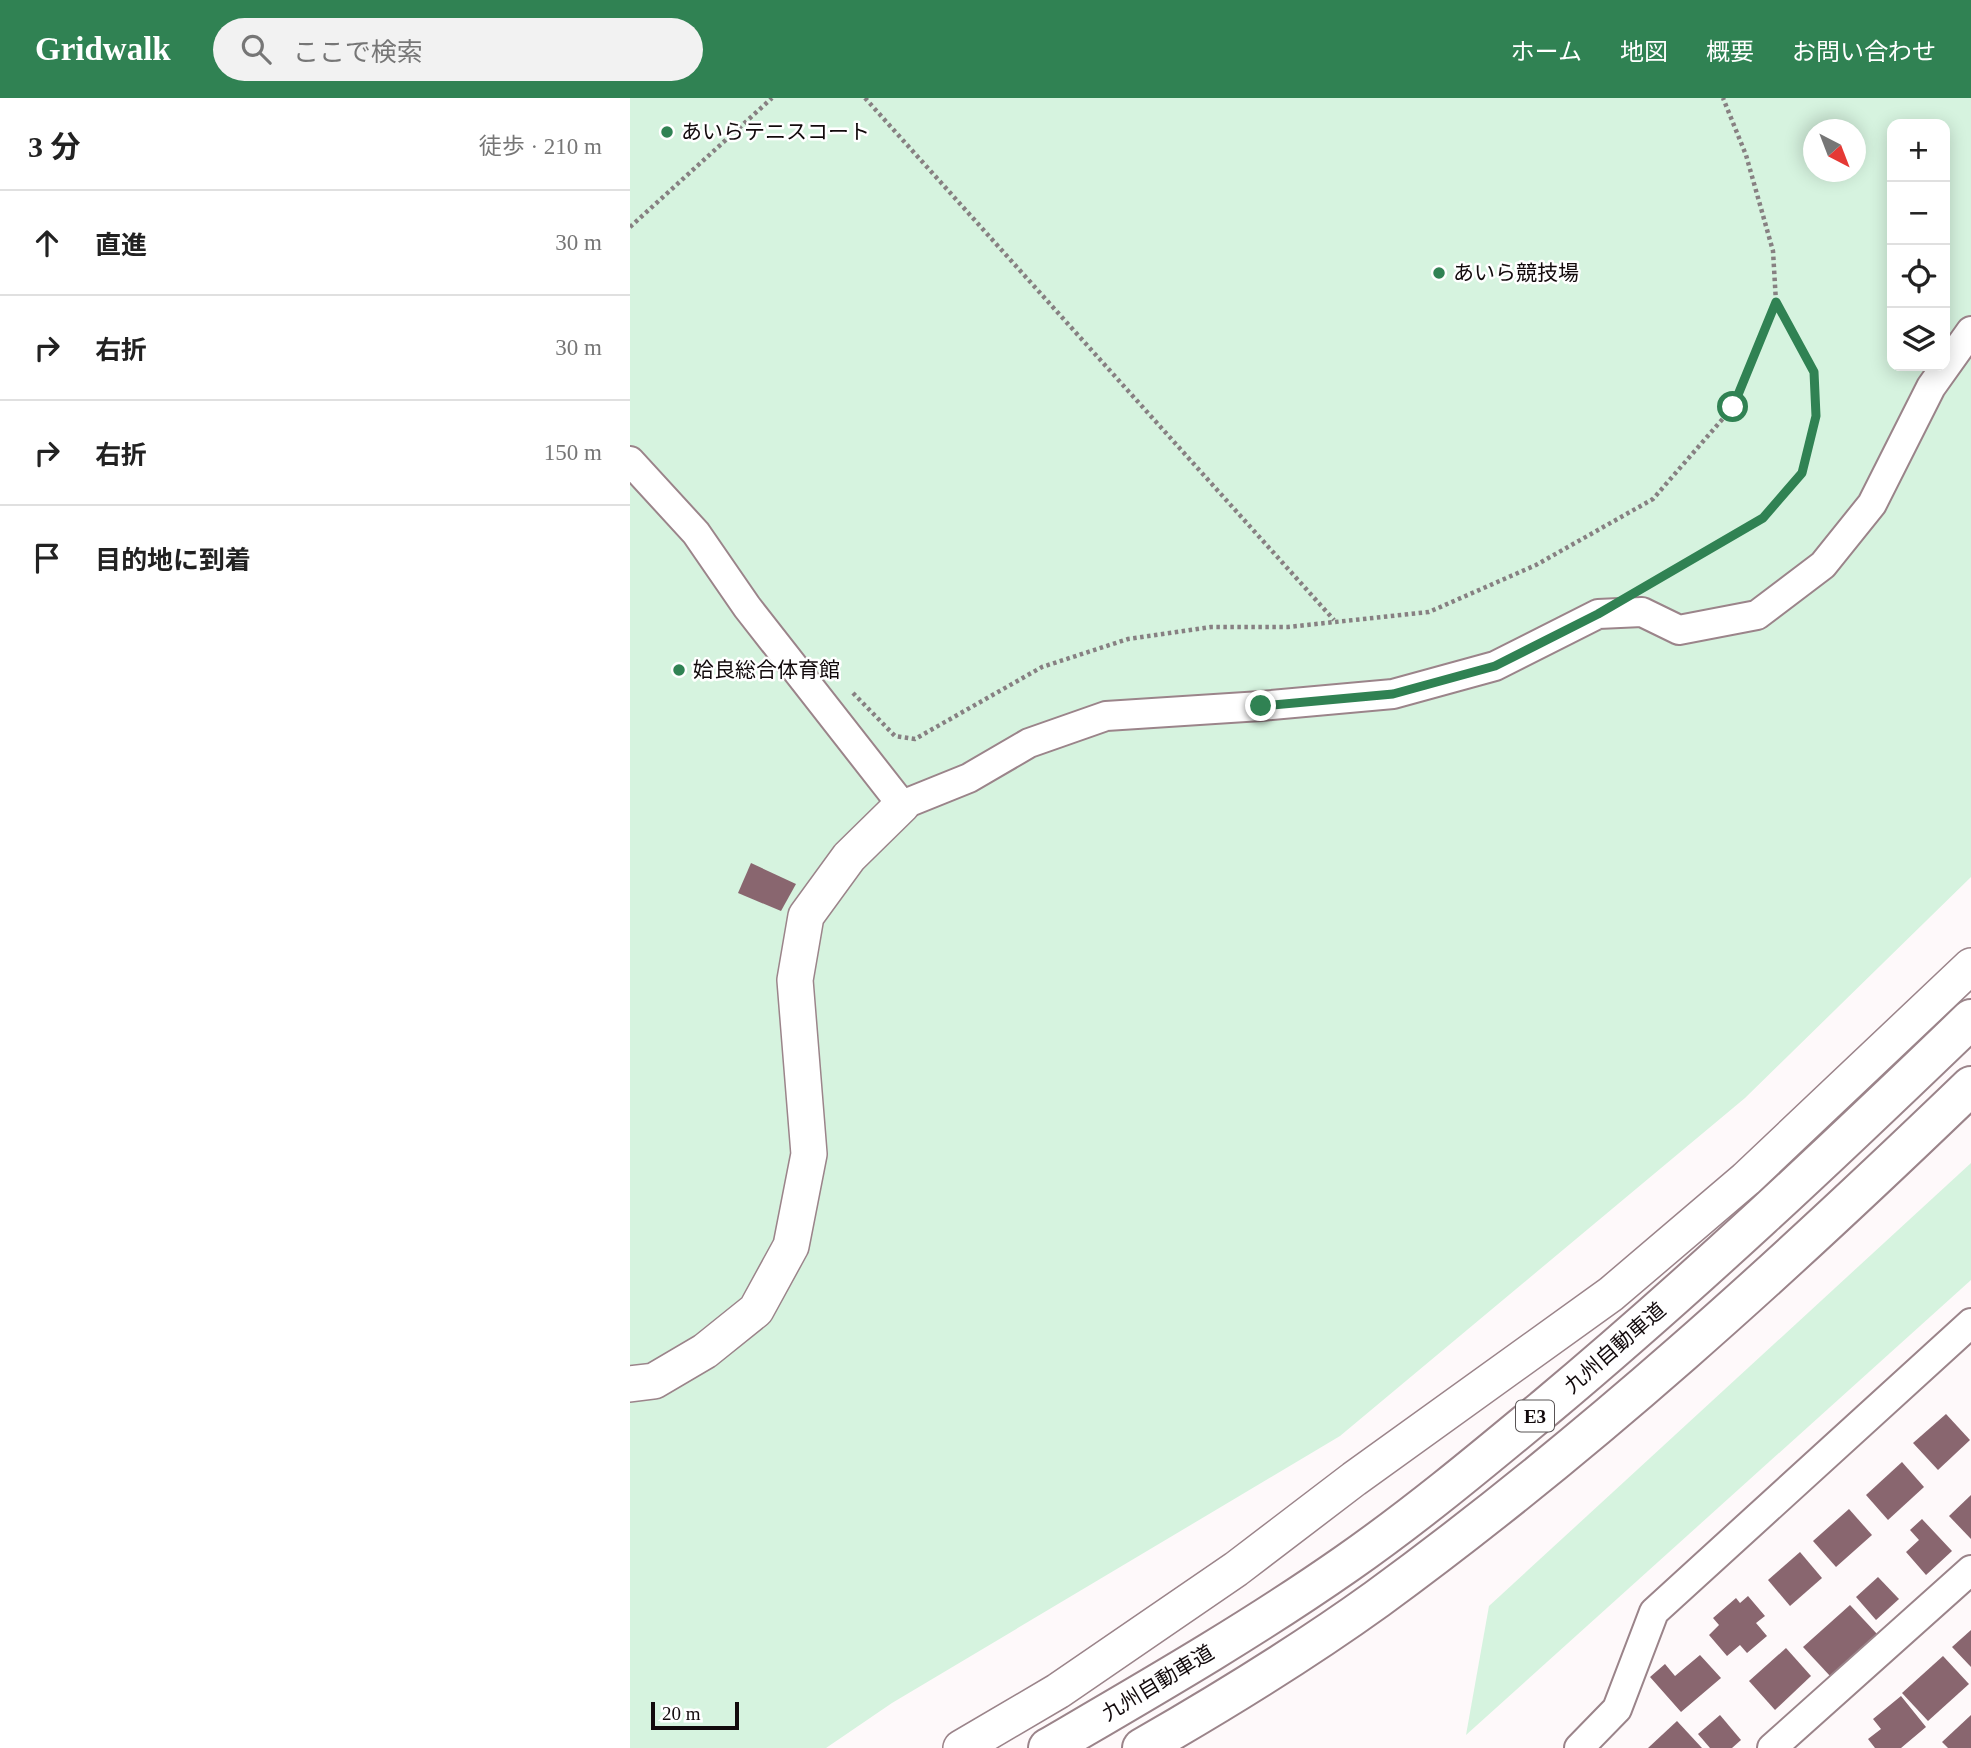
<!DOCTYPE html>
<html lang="ja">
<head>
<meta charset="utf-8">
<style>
	:root { --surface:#fff; --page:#f2f2f2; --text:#222; --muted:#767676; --line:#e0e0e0; --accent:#308253 }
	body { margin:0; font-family:"Times New Roman","Noto Sans JP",serif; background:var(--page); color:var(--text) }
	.controls { position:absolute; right:21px; top:21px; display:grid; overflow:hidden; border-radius:14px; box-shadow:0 4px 18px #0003 }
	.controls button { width:63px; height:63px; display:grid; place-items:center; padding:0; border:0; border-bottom:2px solid var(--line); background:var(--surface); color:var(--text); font:35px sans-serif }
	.compass { position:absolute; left:1173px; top:21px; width:63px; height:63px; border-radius:50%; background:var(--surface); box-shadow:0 4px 18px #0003; rotate:138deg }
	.scale { position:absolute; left:21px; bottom:18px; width:88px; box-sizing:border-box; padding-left:7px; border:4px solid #120a0c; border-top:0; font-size:19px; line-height:24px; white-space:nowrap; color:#120a0c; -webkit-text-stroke:5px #fff; paint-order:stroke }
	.stop { position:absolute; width:21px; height:21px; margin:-16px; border:5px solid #308253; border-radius:50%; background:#fff }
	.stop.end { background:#308253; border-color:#fff; box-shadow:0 2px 7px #0008 }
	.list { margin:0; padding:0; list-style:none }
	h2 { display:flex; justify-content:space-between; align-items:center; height:91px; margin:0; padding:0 28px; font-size:30px }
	h2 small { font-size:23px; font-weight:400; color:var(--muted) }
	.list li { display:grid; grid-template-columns:46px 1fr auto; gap:21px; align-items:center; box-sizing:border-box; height:105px; padding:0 28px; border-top:2px solid var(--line) }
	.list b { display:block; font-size:26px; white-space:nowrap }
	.list em { font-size:23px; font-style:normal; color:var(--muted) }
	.icon { flex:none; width:38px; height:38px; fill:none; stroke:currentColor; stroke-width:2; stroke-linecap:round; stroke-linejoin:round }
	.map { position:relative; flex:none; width:1341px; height:1650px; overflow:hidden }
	header { display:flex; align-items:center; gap:42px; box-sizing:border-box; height:98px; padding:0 35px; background:var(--accent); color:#fff }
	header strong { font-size:33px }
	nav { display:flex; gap:38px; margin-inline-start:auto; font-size:24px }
	.search { width:490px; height:63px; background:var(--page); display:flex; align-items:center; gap:18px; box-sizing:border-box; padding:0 24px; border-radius:38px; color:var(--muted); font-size:26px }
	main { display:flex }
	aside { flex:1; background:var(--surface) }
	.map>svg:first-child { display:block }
	.green { fill:#d6f3df; fill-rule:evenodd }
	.building { fill:#89666f }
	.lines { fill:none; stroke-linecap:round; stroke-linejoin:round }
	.minor-casing { stroke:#9b848a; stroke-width:32 }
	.tertiary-casing { stroke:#9b848a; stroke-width:38 }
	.motorway-casing { stroke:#9b848a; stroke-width:42 }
	.path { stroke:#878082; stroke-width:4.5; stroke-dasharray:3.5 3.5; stroke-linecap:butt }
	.minor { stroke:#fff; stroke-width:28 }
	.tertiary { stroke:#fff; stroke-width:35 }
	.motorway { stroke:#fff; stroke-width:38 }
	.route { stroke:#308253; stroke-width:9 }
	.poi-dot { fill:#308253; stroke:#fff; stroke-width:2.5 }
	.labels { text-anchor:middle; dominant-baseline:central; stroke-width:5; stroke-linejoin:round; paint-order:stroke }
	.shield { fill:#fff; stroke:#595455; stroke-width:2 }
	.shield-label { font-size:19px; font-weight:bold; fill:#120a0c }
	.poi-label { font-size:21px; fill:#120a0c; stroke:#fff; text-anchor:start }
	.street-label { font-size:21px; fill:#120a0c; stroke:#fff }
</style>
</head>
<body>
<header>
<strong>Gridwalk</strong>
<div class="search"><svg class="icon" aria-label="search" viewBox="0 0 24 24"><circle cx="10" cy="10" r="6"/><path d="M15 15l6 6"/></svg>ここで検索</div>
<nav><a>ホーム</a><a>地図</a><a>概要</a><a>お問い合わせ</a></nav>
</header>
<main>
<aside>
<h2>3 分<small>徒歩 · 210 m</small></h2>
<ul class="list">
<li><svg class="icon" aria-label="ahead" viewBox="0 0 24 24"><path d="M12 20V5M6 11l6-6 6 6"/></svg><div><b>直進</b></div><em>30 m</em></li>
<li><svg class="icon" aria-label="right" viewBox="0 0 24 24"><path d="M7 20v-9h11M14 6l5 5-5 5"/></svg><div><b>右折</b></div><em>30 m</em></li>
<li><svg class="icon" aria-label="right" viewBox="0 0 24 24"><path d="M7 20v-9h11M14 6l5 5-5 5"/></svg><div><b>右折</b></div><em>150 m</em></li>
<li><svg class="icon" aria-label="arrive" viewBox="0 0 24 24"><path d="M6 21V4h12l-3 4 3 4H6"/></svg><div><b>目的地に到着</b></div></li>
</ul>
</aside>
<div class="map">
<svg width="1341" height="1650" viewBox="0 0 1341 1650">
	<rect width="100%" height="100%" fill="#fef9fa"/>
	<g class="green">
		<path d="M0,0H1341V779L1115,1000L710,1338L262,1605L196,1650H0ZM1262,26H1315V268H1262ZM1184,32H1226V74H1184Z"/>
		<path d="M1341,1065V1182L836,1637L859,1508Z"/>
	</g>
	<g class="building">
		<path d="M121,765L166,786L151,813L108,795Z"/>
		<path d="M1316,1316L1340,1342L1308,1372L1283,1345Z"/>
		<path d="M1272,1364L1294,1389L1258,1422L1236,1397Z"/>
		<path d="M1341,1397V1441L1319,1418Z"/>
		<path d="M1219,1411L1242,1437L1206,1469L1183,1443Z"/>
		<path d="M1292,1421L1322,1453L1296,1477L1276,1454L1289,1442L1280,1432Z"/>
		<path d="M1170,1454L1192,1480L1160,1508L1138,1482Z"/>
		<path d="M1248,1479L1269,1501L1246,1522L1226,1499Z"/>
		<path d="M1118,1498L1135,1518L1126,1525L1137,1538L1117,1555L1110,1547L1097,1558L1079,1537L1089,1527L1083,1520L1106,1500L1110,1505Z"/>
		<path d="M1220,1507L1248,1537L1201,1579L1173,1549Z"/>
		<path d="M1341,1532V1569L1322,1549Z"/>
		<path d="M1156,1550L1181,1578L1145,1612L1119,1583Z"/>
		<path d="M1070,1557L1091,1580L1051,1614L1020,1579L1035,1566L1045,1578Z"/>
		<path d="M1313,1558L1339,1586L1298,1623L1272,1595Z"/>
		<path d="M1271,1598L1296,1629L1271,1650H1245L1238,1641L1251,1631L1243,1621Z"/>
		<path d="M1090,1617L1111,1642L1102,1650H1080L1068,1636Z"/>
		<path d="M1341,1617V1650H1318L1312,1644Z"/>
		<path d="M1047,1623L1072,1650H1018Z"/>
	</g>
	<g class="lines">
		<g class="minor-casing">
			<g id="minor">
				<path d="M0,363L66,435L117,509L272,707L339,680L399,645L476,618L631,608L763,596L865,568L968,516L1012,514L1049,532L1127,517L1193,467L1242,406L1301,289L1341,233"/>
				<path d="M949,1650L987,1611L1024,1514L1341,1225"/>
				<path d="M1142,1650L1341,1472"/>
			</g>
		</g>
		<g class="tertiary-casing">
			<g id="tertiary">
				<path d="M0,1286L24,1283L75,1253L126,1212L161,1148L179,1056L165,882L176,818L219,759L272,707"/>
				<path d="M331,1650L428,1593L606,1471L724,1381L981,1196L1116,1081L1341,868"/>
			</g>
		</g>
		<g class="motorway-casing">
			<g id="motorway">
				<path d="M418,1650C519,1591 620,1533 716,1466C785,1418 851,1363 916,1309C1063,1186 1203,1054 1341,921"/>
				<path d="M512,1650C592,1604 672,1555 747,1501C958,1347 1153,1169 1341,988"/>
			</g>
		</g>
		<g class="path">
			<path d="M235,0L704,522"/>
			<path d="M0,129L142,0"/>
			<path d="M1019,486L1133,420L1172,375L1186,318L1184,274L1147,204"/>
			<path d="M223,595L265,638L285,641L412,569L498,541L581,529H658L799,514L906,467L1023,401L1103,309L1146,204L1143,153L1116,57L1093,0"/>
		</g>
		<use href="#minor" class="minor"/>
		<use href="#tertiary" class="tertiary"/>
		<use href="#motorway" class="motorway"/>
	</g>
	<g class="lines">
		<path class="route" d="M631,608L763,596L865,568L968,516L1133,420L1172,375L1186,318L1184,274L1146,204L1103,309"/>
	</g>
	<g class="poi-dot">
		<circle cx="37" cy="34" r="7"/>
		<circle cx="809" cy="175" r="7"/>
		<circle cx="49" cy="572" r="7"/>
	</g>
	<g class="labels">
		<rect class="shield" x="886" y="1302.5" width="38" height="31" rx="5"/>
		<g class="shield-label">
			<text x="905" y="1318">E3</text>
		</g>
		<g class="poi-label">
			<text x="51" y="34">あいらテニスコート</text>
			<text x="823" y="175">あいら競技場</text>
			<text x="63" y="572">姶良総合体育館</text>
		</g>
		<g class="street-label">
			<text transform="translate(985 1250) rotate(-41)">九州自動車道</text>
			<text transform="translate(528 1585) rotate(-31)">九州自動車道</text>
		</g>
	</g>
</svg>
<div class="controls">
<button>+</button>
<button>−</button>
<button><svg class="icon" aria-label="locate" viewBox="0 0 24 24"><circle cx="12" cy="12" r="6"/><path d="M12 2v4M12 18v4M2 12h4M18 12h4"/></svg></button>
<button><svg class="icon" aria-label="layers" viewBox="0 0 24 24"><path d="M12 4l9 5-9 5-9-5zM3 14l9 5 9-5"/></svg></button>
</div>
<svg class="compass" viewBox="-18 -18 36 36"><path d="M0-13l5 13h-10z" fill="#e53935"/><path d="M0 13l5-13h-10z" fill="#767676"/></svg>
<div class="scale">20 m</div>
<div class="stop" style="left:1103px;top:309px"></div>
<div class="stop end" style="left:631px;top:608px"></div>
</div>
</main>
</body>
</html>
